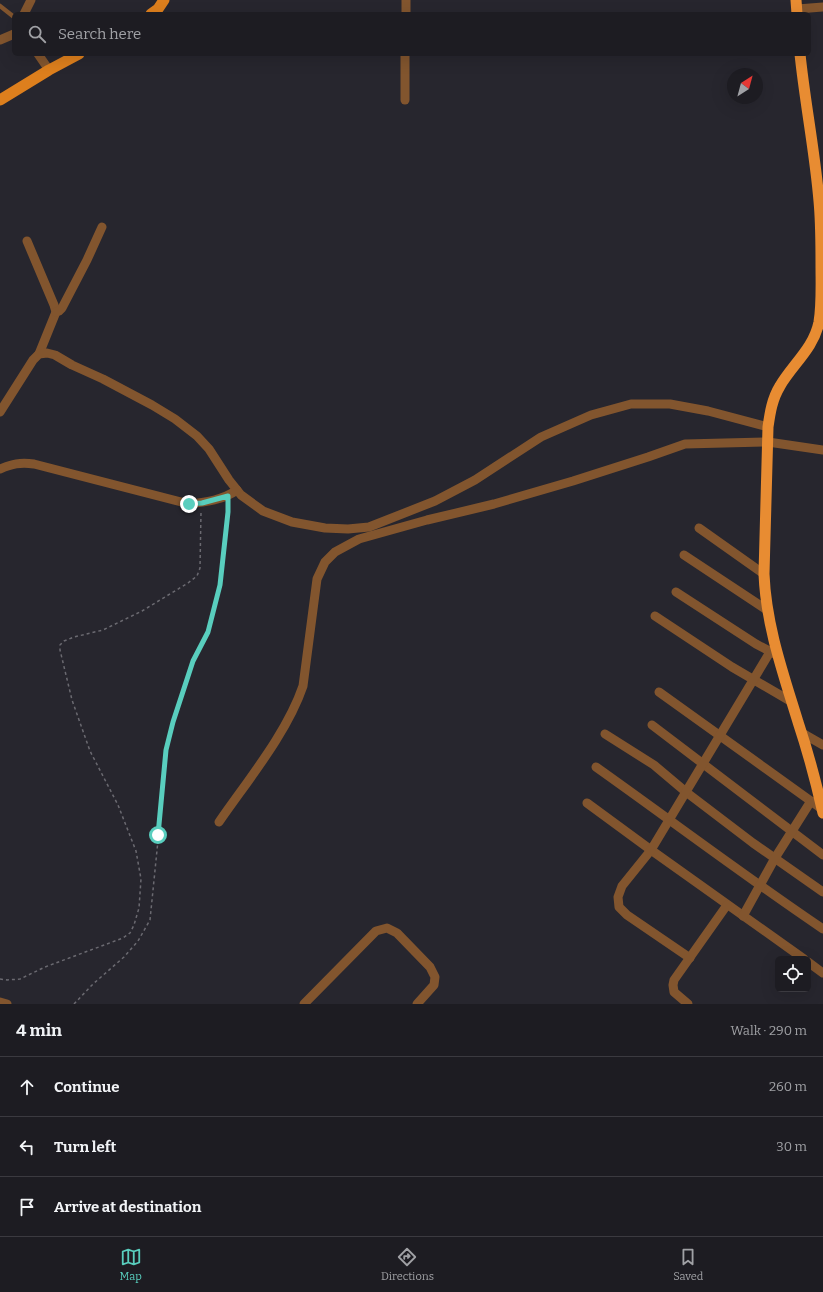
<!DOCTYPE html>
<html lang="en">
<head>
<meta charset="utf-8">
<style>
	:root { --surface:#1d1c22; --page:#25252a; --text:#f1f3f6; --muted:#a0a1a5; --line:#3b3a40; --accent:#59cebe }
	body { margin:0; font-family:Bitter,serif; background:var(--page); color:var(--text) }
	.controls { position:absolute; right:12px; bottom:12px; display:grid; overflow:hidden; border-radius:6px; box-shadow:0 4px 16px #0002 }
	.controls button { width:36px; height:36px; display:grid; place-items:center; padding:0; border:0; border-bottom:1px solid var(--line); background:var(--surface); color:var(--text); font:20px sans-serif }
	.compass { position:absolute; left:727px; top:68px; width:36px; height:36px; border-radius:50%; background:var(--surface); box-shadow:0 4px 16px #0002; rotate:36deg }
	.stop { position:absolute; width:12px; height:12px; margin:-9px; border:3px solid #59cebe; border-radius:50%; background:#fff }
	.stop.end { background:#59cebe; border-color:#fff; box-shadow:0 1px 4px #0008 }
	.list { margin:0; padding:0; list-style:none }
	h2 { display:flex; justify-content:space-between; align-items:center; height:52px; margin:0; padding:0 16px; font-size:17px }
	h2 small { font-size:13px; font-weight:400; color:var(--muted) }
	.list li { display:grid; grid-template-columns:26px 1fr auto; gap:12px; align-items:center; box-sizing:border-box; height:60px; padding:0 16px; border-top:1px solid var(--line) }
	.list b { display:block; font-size:15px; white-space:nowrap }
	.list em { font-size:13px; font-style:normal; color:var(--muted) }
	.icon { flex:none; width:22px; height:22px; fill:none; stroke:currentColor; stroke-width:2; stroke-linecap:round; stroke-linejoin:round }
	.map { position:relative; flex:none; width:823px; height:1004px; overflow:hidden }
	.search { position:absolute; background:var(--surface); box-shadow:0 4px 16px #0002; left:12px; right:12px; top:12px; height:44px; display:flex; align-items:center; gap:10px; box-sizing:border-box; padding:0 14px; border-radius:6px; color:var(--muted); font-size:15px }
	.sheet { height:232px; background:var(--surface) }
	nav { display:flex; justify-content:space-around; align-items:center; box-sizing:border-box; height:56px; border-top:1px solid var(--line); background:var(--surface); font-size:11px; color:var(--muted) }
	nav a { display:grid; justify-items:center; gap:2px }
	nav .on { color:var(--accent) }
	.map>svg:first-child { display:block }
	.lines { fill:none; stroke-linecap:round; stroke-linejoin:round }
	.path { stroke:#6b6a71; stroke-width:1.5; stroke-dasharray:3 3; stroke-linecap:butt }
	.service { stroke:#82552e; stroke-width:4.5 }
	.minor { stroke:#82552e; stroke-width:9 }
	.primary { stroke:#dd7f1d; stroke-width:11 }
	.trunk { stroke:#e88c32; stroke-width:11 }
	.route { stroke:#59cebe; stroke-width:5 }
</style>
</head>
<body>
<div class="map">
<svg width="823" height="1004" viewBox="0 0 823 1004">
	<rect width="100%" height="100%" fill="#27262e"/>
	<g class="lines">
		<g class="path">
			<path d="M0,979L7,980L20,979L45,967L123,938L130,933L134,925L139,908L141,879L136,851L118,805L90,751L72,700L60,650V645L64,641L74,637L103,630L142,611L188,583L197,576L200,568L201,512"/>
			<path d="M74,1004L93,984L124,957L138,941L150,920L167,751L173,722L193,661L208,632L221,585L228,504"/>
		</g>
		<path class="service" d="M0,6L14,17"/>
		<g class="minor">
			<path d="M797,9L823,7"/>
			<path d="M24,14L31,0"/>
			<path d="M406,14V0"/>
			<path d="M0,40L14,34"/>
			<path d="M38,54L49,70"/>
			<path d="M405,100V54"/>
			<path d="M27,241L54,305L56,312L39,354"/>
			<path d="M56,312L59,311L62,308L87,260L102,227"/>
			<path d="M0,412L33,360L39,354L47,353L55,355L72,365L103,379L152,405L175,419L197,436L209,449L229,480L241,495L263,511L292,522L325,528L348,529L369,527L435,501L475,480L541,437L591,415L631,404H670L708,411L768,427"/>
			<path d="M0,469C12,464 20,462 34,464L189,504C206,502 223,500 237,490"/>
			<path d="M699,528L764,574"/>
			<path d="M684,555L767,610"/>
			<path d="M676,592L756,644L775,654"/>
			<path d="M655,616L732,667L792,702"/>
			<path d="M659,692L822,809"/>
			<path d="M652,725L823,855"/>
			<path d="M802,733L823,745"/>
			<path d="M605,734L654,765L686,792L753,843L823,892"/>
			<path d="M596,767C672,821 746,877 823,929"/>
			<path d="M587,803L651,850L804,959"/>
			<path d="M219,822C248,780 287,733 303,686L317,579L325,562L335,552L359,539L427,520L494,504L573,481L648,457L685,444L768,442L823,450"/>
			<path d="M743,916L775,858L811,801"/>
			<path d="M690,958L627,915L619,907L618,897L622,886L651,850L770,652"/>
			<path d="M808,962L823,973"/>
			<path d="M0,1002L7,1004"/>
			<path d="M304,1004L376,931L387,928L397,933L430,967L435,977L434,985L417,1004"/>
			<path d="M688,1004L674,992L673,985L674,980L727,905"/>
		</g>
		<g class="primary">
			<path d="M151,14L158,9L164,0"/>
			<path d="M0,100L49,70L79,54"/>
		</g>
		<g class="trunk">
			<path d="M796,0L797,14"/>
			<path d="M800,54C805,103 815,152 819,201C821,222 821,244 821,265C821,284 822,304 819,322C814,348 792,365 780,386C772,399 770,413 768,427L764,574C766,625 783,673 798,722C808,752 816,782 823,813"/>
		</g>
	</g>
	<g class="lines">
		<path class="route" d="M158,835L166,750L173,722L193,661L208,632L220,585L228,512V496L202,503L189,504"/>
	</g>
</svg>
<div class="controls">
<button><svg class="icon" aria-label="locate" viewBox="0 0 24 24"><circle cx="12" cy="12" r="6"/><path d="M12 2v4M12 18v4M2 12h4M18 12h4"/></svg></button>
</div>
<svg class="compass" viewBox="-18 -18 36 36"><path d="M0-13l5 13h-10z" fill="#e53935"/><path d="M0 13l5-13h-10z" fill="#a0a1a5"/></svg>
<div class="stop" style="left:158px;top:835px"></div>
<div class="stop end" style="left:189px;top:504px"></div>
<div class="search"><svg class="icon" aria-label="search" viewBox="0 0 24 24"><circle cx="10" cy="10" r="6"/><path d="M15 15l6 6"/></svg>Search here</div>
</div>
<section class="sheet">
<h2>4 min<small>Walk · 290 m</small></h2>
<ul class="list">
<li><svg class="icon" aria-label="ahead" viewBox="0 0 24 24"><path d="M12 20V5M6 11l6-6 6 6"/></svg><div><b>Continue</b></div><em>260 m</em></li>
<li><svg class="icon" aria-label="left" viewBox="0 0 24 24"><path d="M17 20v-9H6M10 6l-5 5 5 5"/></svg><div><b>Turn left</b></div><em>30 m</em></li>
<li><svg class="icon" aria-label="arrive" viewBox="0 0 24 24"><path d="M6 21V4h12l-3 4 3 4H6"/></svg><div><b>Arrive at destination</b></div></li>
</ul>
</section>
<nav>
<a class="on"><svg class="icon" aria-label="map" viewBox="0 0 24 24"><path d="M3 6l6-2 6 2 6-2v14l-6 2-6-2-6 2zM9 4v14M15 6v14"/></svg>Map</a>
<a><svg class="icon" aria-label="directions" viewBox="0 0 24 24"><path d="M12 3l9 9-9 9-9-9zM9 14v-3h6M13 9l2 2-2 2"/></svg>Directions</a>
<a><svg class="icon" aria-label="saved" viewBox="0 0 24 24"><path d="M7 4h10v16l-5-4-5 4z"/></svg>Saved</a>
</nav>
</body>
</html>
